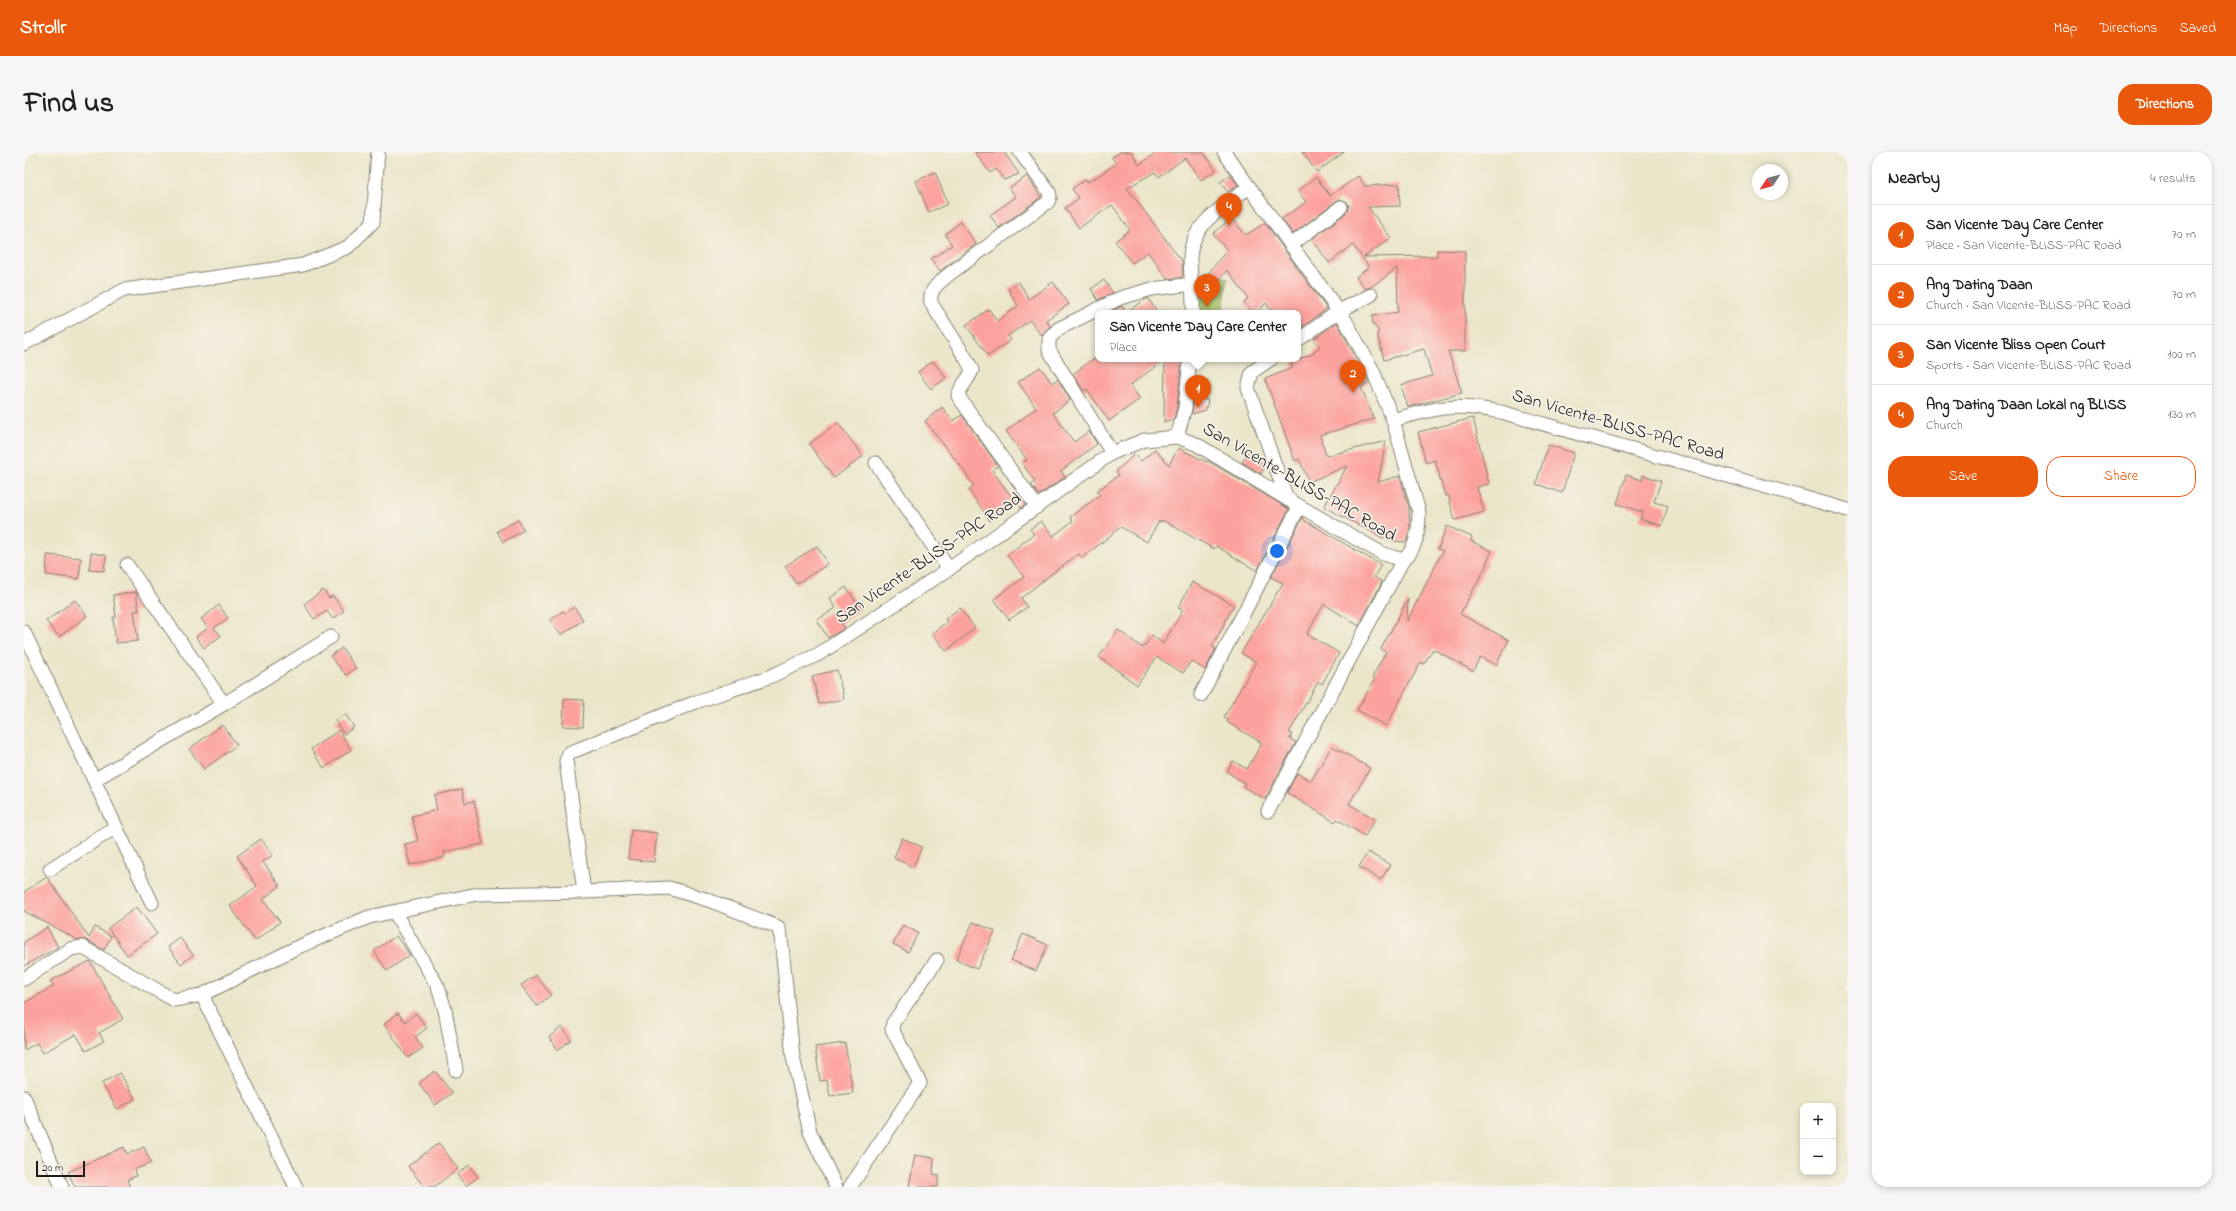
<!DOCTYPE html>
<html lang="en">
<head>
<meta charset="utf-8">
<style>
	:root { --surface:#fff; --page:#f6f6f6; --text:#202124; --muted:#757577; --line:#e0e0e0; --accent:#ea580c }
	body { margin:0; font-family:"Indie Flower",sans-serif; background:var(--page); color:var(--text) }
	.controls { position:absolute; right:12px; bottom:12px; display:grid; overflow:hidden; border-radius:8px; box-shadow:0 2px 6px #0003 }
	.controls button { width:36px; height:36px; display:grid; place-items:center; padding:0; border:0; border-bottom:1px solid var(--line); background:var(--surface); color:var(--text); font:20px sans-serif }
	.compass { position:absolute; left:1728px; top:12px; width:36px; height:36px; border-radius:50%; background:var(--surface); box-shadow:0 2px 6px #0003; rotate:234deg }
	.scale { position:absolute; left:12px; bottom:10px; width:49px; box-sizing:border-box; padding-left:4px; border:2px solid #1c1c1c; border-top:0; font-size:11px; line-height:14px; white-space:nowrap; color:#1c1c1c; -webkit-text-stroke:3px #f7f3e8; paint-order:stroke }
	.you { position:absolute; left:1253px; top:399px; width:14px; height:14px; margin:-10px; border:3px solid #fff; border-radius:50%; background:#1a73e8; box-shadow:0 0 0 6px #1a73e833 }
	.badge { display:grid; place-items:center; width:26px; height:26px; border-radius:50%; background:var(--accent); color:#fff; font-size:13px; font-weight:700 }
	.pin { position:absolute; translate:-50% -33px; filter:drop-shadow(0 1px 2px #0008) }
	.pin::after { content:''; position:absolute; top:21px; width:14px; height:12px; background:inherit; clip-path:polygon(0 0,100% 0,50% 100%) }
	.popup { position:absolute; left:1071px; top:158px; width:206px; height:52px; box-sizing:border-box; display:grid; place-content:center; border-radius:8px; background:var(--surface); filter:drop-shadow(0 1px 3px #0005); font-size:13px; white-space:nowrap; color:var(--muted) }
	.popup b { font-size:15px; color:var(--text) }
	.popup::after { content:''; position:absolute; left:50%; top:100%; margin-left:-8px; border:8px solid transparent; border-top-color:var(--surface) }
	.list { margin:0; padding:0; list-style:none }
	h2 { display:flex; justify-content:space-between; align-items:center; height:52px; margin:0; padding:0 16px; font-size:17px }
	h2 small { font-size:13px; font-weight:400; color:var(--muted) }
	.list li { display:grid; grid-template-columns:26px 1fr auto; gap:12px; align-items:center; box-sizing:border-box; height:60px; padding:0 16px; border-top:1px solid var(--line) }
	.list b { display:block; font-size:15px; white-space:nowrap }
	.list p { margin:0; font-size:13px; white-space:nowrap; color:var(--muted) }
	.list em { font-size:13px; font-style:normal; color:var(--muted) }
	.actions { display:flex; gap:8px; padding:12px 16px }
	.actions a { flex:1; padding:9px 0; border:1px solid var(--accent); border-radius:16px; text-align:center; font-size:14px; color:var(--accent) }
	.actions .main { background:var(--accent); color:#fff }
	.map { position:relative; flex:none; width:1824px; height:1035px; overflow:hidden; border-radius:16px }
	header { display:flex; align-items:center; gap:24px; box-sizing:border-box; height:56px; padding:0 20px; background:var(--accent); color:#fff }
	header strong { font-size:19px }
	nav { display:flex; gap:22px; margin-inline-start:auto; font-size:14px }
	.intro { display:flex; align-items:center; justify-content:space-between; box-sizing:border-box; height:96px; padding:0 24px }
	h1 { margin:0; font-size:28px }
	.button { padding:10px 18px; border-radius:16px; background:var(--accent); color:#fff; font-size:14px; font-weight:700 }
	main { display:flex; gap:24px; padding:0 24px }
	aside { flex:1; background:var(--surface); border-radius:16px; box-shadow:0 2px 6px #0003 }
	.map>svg:first-child { display:block }
	.green { fill:#a9c065; stroke:#626e40 }
	.building { fill:#fca29e }
	.lines { fill:none; stroke-linecap:round; stroke-linejoin:round }
	.minor-casing { stroke:#848173; stroke-width:15 }
	.minor { stroke:#fff; stroke-width:13 }
	.labels { text-anchor:middle; dominant-baseline:central; stroke-width:3.5; stroke-linejoin:round; paint-order:stroke }
	.street-label { font-size:18px; fill:#1c1c1c; stroke:#f7f3e8 }
</style>
</head>
<body>
<header>
<strong>Strollr</strong>
<nav><a>Map</a><a>Directions</a><a>Saved</a></nav>
</header>
<div class="intro"><h1>Find us</h1><a class="button">Directions</a></div>
<main>
<div class="map">
<svg width="1824" height="1035" viewBox="0 0 1824 1035">
	<rect width="100%" height="100%" fill="#f7f3e8"/>
	<filter id="ink" filterUnits="userSpaceOnUse"><feTurbulence type="fractalNoise" baseFrequency=".025" numOctaves="2"/><feDisplacementMap in="SourceGraphic" scale="8" xChannelSelector="R" yChannelSelector="G"/><feConvolveMatrix kernelMatrix="1 2 1 2 8 2 1 2 1" color-interpolation-filters="sRGB"/></filter>
	<filter id="wash" filterUnits="userSpaceOnUse"><feTurbulence type="fractalNoise" baseFrequency=".012" numOctaves="4" result="noise"/><feDisplacementMap in="SourceGraphic" scale="16" xChannelSelector="R" yChannelSelector="G"/><feGaussianBlur stdDeviation="0.9" result="paint"/><feColorMatrix in="noise" values="0 0 0 0 0 0 0 0 0 0 0 0 0 0 0 0 0 1.4 0 .05"/><feComposite in="paint" operator="in"/></filter>
	<g filter="url(#wash)">
		<rect width="100%" height="100%" fill="#ebe6ca"/>
		<path class="green" d="M1171,121L1204,126L1198,161H1165Z"/>
		<g id="blocks">
			<g class="building">
				<path d="M951,0H980L995,22L980,28L972,17L966,21Z"/>
				<path d="M1097,0H1108L1115,13L1133,0H1179L1192,18L1177,28L1161,6L1135,25L1131,20L1103,36L1158,109L1159,123L1156,126L1143,127L1124,100L1108,111L1091,89L1106,78L1088,53L1055,76L1041,56L1055,46L1048,37L1062,27L1064,30L1092,12L1088,5Z"/>
				<path d="M1278,0H1320L1293,20Z"/>
				<path d="M911,20L924,52L905,60L892,29Z"/>
				<path d="M1206,23L1214,33L1204,40L1196,30Z"/>
				<path d="M1003,24L1017,45L975,76L966,63L992,45L985,36Z"/>
				<path d="M1334,24L1341,34L1375,32L1376,54L1344,55L1367,86L1340,105L1413,104V98L1441,99V199H1424L1438,241L1384,255L1377,233L1408,224L1400,197L1360,208L1353,181L1355,179L1349,172L1348,164L1374,160L1373,116L1347,135L1341,137L1332,125L1345,115L1329,93L1305,111L1288,87L1322,61L1325,54L1323,50L1316,47L1312,49L1269,82L1258,67L1282,50L1274,39L1292,25L1306,44Z"/>
				<path d="M1207,66L1222,83L1241,71L1303,157L1274,178V161H1249L1242,151L1233,161H1230L1220,151L1224,146L1203,118L1188,137L1178,129L1203,98L1189,82Z"/>
				<path d="M937,70L952,92L916,119L907,107L928,93L921,82Z"/>
				<path d="M1080,128L1089,141L1074,148L1067,137Z"/>
				<path d="M995,130L1005,147L1029,130L1045,152L1022,168L1026,174L1017,183L1006,168L984,184L987,188L964,204L942,173L965,157L973,169L994,154L984,137Z"/>
				<path d="M1124,146L1134,161H1084L1098,154L1102,160Z"/>
				<path d="M1313,170L1345,231L1337,235L1350,267L1296,283L1302,304L1362,289L1354,330L1376,324L1385,356L1386,378L1382,390L1368,389L1360,384L1359,386L1300,355L1323,314L1285,330L1275,307L1271,309L1241,227L1268,216V210L1291,201L1290,199L1296,195L1290,187Z"/>
				<path d="M1069,207H1158L1153,255L1150,267L1140,270L1141,208L1106,233L1116,247L1085,269L1063,237L1060,239L1049,222Z"/>
				<path d="M909,209L922,226L907,237L894,220Z"/>
				<path d="M1016,215L1028,231L1034,227L1046,248L1029,261L1050,290L1065,279L1073,292L1037,319L1041,325L1015,343L1007,333L1011,330L998,311L1003,308L982,279L1012,256L994,230Z"/>
				<path d="M1170,246L1184,248L1182,258L1168,262Z"/>
				<path d="M918,255L929,269L938,263L974,314L968,318L992,351L966,369L945,338L950,334L938,316L901,269Z"/>
				<path d="M1449,266L1465,332L1453,335L1460,360L1431,368L1424,343L1421,344L1411,308L1402,311L1394,280Z"/>
				<path d="M814,271L839,304L810,326L785,292Z"/>
				<path d="M1524,293L1550,301L1538,341L1512,332Z"/>
				<path d="M1154,296L1183,310L1184,309L1265,357L1233,419L1192,394L1190,397L1138,368L1137,370L1135,369L1123,390L1097,375L1058,406L1055,402L1035,416L997,446L1003,455L985,468L970,447L1000,425L983,403L1010,382L1006,377L1017,369L1029,384L1049,369L1046,365L1076,343L1073,339L1095,323L1092,319L1111,302L1117,309L1131,297L1145,313Z"/>
				<path d="M1226,298L1240,307L1242,312L1237,322L1218,310Z"/>
				<path d="M1602,323L1618,328L1619,323L1637,329L1630,350L1644,354L1638,374L1616,367L1619,360L1593,352Z"/>
				<path d="M994,342L1002,353L997,356L990,345Z"/>
				<path d="M1279,365L1280,368L1357,413L1350,425L1358,430L1335,474L1300,452L1283,482L1315,501L1298,532L1294,530L1265,581L1268,582L1266,587L1272,590L1241,647L1219,635L1221,631L1203,620L1209,609L1223,617L1238,591L1203,570L1205,567L1200,565L1232,510L1217,501L1259,431L1247,425Z"/>
				<path d="M494,368L500,378L479,390L473,379Z"/>
				<path d="M1423,374L1448,385L1447,389L1468,399L1462,411H1464L1436,462L1485,488L1472,513L1456,505L1449,519L1409,497L1400,512L1397,510L1362,574L1333,558L1351,527L1348,526L1362,500L1357,497L1384,447L1383,469L1419,399L1414,397Z"/>
				<path d="M793,394L804,412L772,432L761,414Z"/>
				<path d="M67,401L82,403L80,419L65,418Z"/>
				<path d="M23,403L57,406L55,427L22,423Z"/>
				<path d="M1168,430L1210,453L1188,495L1192,497L1181,518L1167,509L1159,521L1133,505L1113,533L1075,505L1094,478L1119,496L1128,483L1139,492L1159,458L1154,456Z"/>
				<path d="M822,435L837,457L817,471L821,476L804,486L793,468L812,456L806,446Z"/>
				<path d="M299,438L305,446L309,444L320,459L309,467L303,459L290,467L280,452Z"/>
				<path d="M112,440L115,459H110L114,489L92,491L89,465H92L89,443Z"/>
				<path d="M51,448L63,464L35,485L22,469Z"/>
				<path d="M195,453L204,466L190,476L197,484L180,496L172,485L184,476L177,467Z"/>
				<path d="M550,455L559,468L537,483L526,468L539,459L541,461Z"/>
				<path d="M936,456L951,476L922,499L908,481L923,470L921,467Z"/>
				<path d="M318,496L332,516L322,523L306,504Z"/>
				<path d="M813,518L820,547L795,552L788,524Z"/>
				<path d="M540,547L560,548L559,575L539,574Z"/>
				<path d="M321,562L330,575L320,582L311,569Z"/>
				<path d="M198,573L213,593L180,617L165,597Z"/>
				<path d="M315,578L327,598L300,616L287,597Z"/>
				<path d="M1308,594L1346,616L1325,652L1351,667L1341,684L1313,667L1311,670L1263,641L1273,621L1287,629Z"/>
				<path d="M438,637L441,651L450,649L459,692L420,700L421,705L386,713L381,692L394,689L388,664L413,658L410,643Z"/>
				<path d="M607,678L633,681L630,710L604,707Z"/>
				<path d="M878,686L898,695L889,715L870,706Z"/>
				<path d="M237,687L249,703L239,710L256,734L239,747L256,770L231,789L206,754L233,734L213,704Z"/>
				<path d="M1344,700L1366,713L1357,728L1335,715Z"/>
				<path d="M23,725L65,786L71,775L87,784L80,798L62,788H54L0,759V740Z"/>
				<path d="M113,755L133,782L103,803L84,776Z"/>
				<path d="M949,770L971,779L953,817L932,808Z"/>
				<path d="M879,773L894,781L884,800L869,792Z"/>
				<path d="M23,775L34,795L0,814V790Z"/>
				<path d="M999,782L1024,793L1012,819L987,808Z"/>
				<path d="M372,784L386,803L363,819L350,799Z"/>
				<path d="M156,786L169,803L157,812L144,795Z"/>
				<path d="M66,809L99,867L75,881L80,889L62,899L52,882L19,901L13,891L0,898V851L30,834L26,829Z"/>
				<path d="M512,823L527,843L513,854L497,833Z"/>
				<path d="M374,861L381,870L392,861L403,876L391,885L399,896L384,906L360,872Z"/>
				<path d="M538,875L547,888L534,898L525,885Z"/>
				<path d="M821,891L829,941L806,944L803,928L796,929L791,895Z"/>
				<path d="M411,919L428,941L411,953L395,931Z"/>
				<path d="M96,921L111,947L93,957L78,931Z"/>
				<path d="M415,991L434,1017L410,1035H400L384,1014Z"/>
				<path d="M100,995L103,1002L120,995L127,1011L110,1018L112,1024L103,1028L106,1035H51L44,1020Z"/>
				<path d="M891,1003L910,1006L909,1022L915,1023L914,1035H885Z"/>
				<path d="M445,1013L454,1025L442,1034L433,1023Z"/>
			</g>
		</g>
	</g>
	<g filter="url(#ink)">
		<use href="#blocks" fill-opacity="0" stroke="#848173" stroke-width="1"/>
		<g class="lines">
			<g class="minor-casing">
				<g id="minor">
					<path d="M996,0L1025,40L1026,45L1024,50L924,123C914,132 905,137 907,151L943,208L948,218C945,228 936,234 934,244L1013,355"/>
					<path d="M1200,0L1321,168L1349,219L1369,268"/>
					<path d="M1267,93L1317,55"/>
					<path d="M1169,161C1170,142 1166,123 1166,106C1167,71 1201,54 1225,35"/>
					<path d="M1274,188L1315,159L1347,143"/>
					<path d="M0,192L100,138L279,113L324,95L349,70L354,0"/>
					<path d="M1247,207L1228,220L1224,236L1263,347"/>
					<path d="M1153,285L1161,256L1166,207"/>
					<path d="M1088,301L1025,198V187L1034,177L1096,146L1128,137L1169,132"/>
					<path d="M852,311L925,417"/>
					<path d="M103,413L200,552"/>
					<path d="M0,480L128,751"/>
					<path d="M1177,543L1275,355"/>
					<path d="M70,628L200,552L307,485"/>
					<path d="M1244,659L1379,408"/>
					<path d="M26,717L92,675"/>
					<path d="M560,740L645,736L684,748L754,775L757,785L769,905L786,980L812,1035"/>
					<path d="M371,761L414,835L421,858L432,918"/>
					<path d="M0,827L47,797L58,795L150,848L178,843L274,795L345,765L453,742L560,740L542,609L545,601L672,550L745,525L795,502L925,417L1088,301L1120,288L1153,285L1172,292L1263,347L1359,402L1379,408C1393,397 1395,377 1395,360L1369,268C1414,255 1431,251 1477,260L1824,358"/>
					<path d="M178,843L272,1035"/>
					<path d="M0,945L38,1035"/>
					<path d="M826,1035L896,931L868,877L869,871L913,808"/>
				</g>
			</g>
			<use href="#minor" class="minor"/>
		</g>
	</g>
	<g class="labels">
		<g class="street-label">
			<text transform="translate(1594 274) rotate(16)">San Vicente-BLISS-PAC Road</text>
			<text transform="translate(1275 331) rotate(30)">San Vicente-BLISS-PAC Road</text>
			<text transform="translate(905 407) rotate(-34)">San Vicente-BLISS-PAC Road</text>
		</g>
	</g>
</svg>
<div class="controls">
<button>+</button>
<button>−</button>
</div>
<svg class="compass" viewBox="-18 -18 36 36"><path d="M0-13l5 13h-10z" fill="#e53935"/><path d="M0 13l5-13h-10z" fill="#757577"/></svg>
<div class="scale">20 m</div>
<div class="you"></div>
<div class="pin badge" style="left:1174px;top:256px">1</div>
<div class="popup"><b>San Vicente Day Care Center</b>Place</div>
<div class="pin badge" style="left:1329px;top:241px">2</div>
<div class="pin badge" style="left:1183px;top:155px">3</div>
<div class="pin badge" style="left:1205px;top:74px">4</div>
</div>
<aside>
<h2>Nearby<small>4 results</small></h2>
<ul class="list">
<li><span class="badge">1</span><div><b>San Vicente Day Care Center</b><p>Place · San Vicente-BLISS-PAC Road</p></div><em>70 m</em></li>
<li><span class="badge">2</span><div><b>Ang Dating Daan</b><p>Church · San Vicente-BLISS-PAC Road</p></div><em>70 m</em></li>
<li><span class="badge">3</span><div><b>San Vicente Bliss Open Court</b><p>Sports · San Vicente-BLISS-PAC Road</p></div><em>100 m</em></li>
<li><span class="badge">4</span><div><b>Ang Dating Daan Lokal ng BLISS</b><p>Church</p></div><em>130 m</em></li>
</ul>
<div class="actions"><a class="main">Save</a><a>Share</a></div>
</aside>
</main>
</body>
</html>
